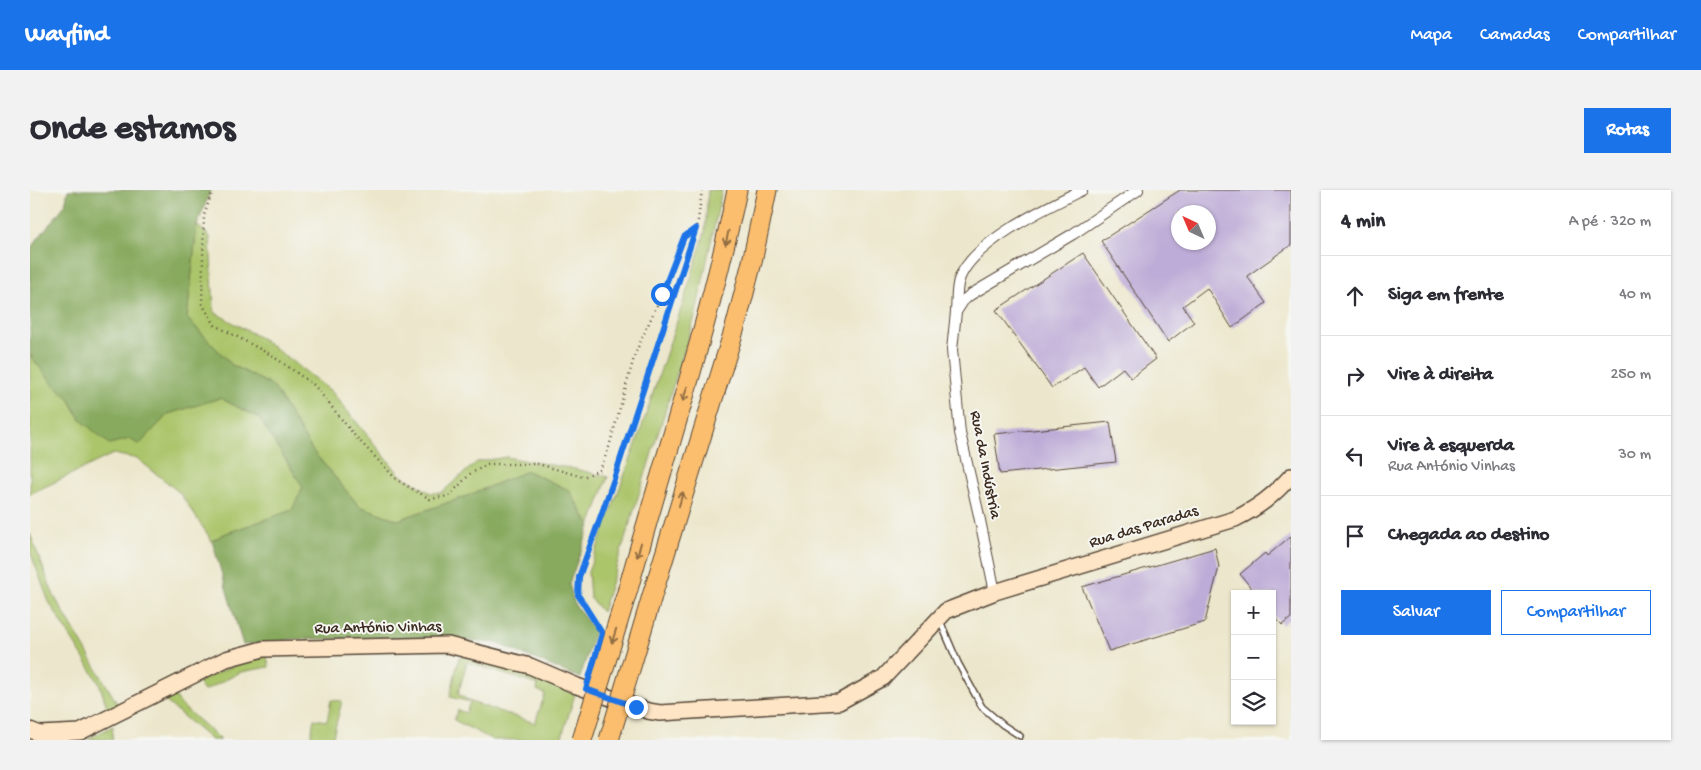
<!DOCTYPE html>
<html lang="pt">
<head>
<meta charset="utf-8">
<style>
	:root { --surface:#fff; --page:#f2f2f3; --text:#2b2b33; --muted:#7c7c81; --line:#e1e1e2; --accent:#1a73e8 }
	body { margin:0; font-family:"Gochi Hand",sans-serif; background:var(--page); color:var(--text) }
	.controls { position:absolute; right:15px; bottom:15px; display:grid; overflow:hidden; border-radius:0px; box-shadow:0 1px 4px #0004 }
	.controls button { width:45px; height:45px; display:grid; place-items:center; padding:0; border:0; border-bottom:1px solid var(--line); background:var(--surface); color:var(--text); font:25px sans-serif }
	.compass { position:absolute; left:1141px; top:15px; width:45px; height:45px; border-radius:50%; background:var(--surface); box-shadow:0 1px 4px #0004; rotate:316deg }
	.stop { position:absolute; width:15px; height:15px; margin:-11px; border:4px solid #1a73e8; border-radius:50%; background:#fff }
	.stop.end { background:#1a73e8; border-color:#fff; box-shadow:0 1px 5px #0008 }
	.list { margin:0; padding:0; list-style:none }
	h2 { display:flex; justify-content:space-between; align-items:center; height:65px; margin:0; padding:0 20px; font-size:21px }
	h2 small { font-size:16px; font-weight:400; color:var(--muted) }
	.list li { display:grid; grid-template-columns:32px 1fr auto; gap:15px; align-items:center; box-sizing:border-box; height:80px; padding:0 20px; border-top:1px solid var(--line) }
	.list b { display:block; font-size:19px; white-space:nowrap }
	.list p { margin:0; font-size:16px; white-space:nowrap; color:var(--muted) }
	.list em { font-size:16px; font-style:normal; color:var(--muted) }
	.actions { display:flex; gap:10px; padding:15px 20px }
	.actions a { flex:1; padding:11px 0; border:1px solid var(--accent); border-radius:0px; text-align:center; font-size:18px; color:var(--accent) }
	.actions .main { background:var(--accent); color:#fff }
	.icon { flex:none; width:28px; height:28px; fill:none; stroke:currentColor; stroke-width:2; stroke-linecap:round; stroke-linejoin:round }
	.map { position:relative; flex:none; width:1261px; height:550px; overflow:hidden; border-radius:0px }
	header { display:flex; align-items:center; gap:30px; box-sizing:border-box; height:70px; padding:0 25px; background:var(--accent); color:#fff }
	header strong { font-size:24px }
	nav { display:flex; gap:28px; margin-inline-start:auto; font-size:18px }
	.intro { display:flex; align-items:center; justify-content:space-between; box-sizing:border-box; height:120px; padding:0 30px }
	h1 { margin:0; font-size:35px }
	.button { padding:12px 22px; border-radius:0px; background:var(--accent); color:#fff; font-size:18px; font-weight:700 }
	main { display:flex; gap:30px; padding:0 30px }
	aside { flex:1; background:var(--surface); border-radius:0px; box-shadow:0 1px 4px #0004 }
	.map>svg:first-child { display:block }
	.green { fill:#abc56b; stroke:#737844; fill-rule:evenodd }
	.forest { fill:#88aa5f; stroke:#626a3e }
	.building { fill:#bdacd7; fill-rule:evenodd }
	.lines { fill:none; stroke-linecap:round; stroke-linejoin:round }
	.lane-casing { stroke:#564638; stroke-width:8 }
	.street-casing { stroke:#564638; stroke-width:12 }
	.secondary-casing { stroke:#564638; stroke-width:18 }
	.highway-casing { stroke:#564638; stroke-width:21 }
	.path { stroke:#564638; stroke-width:2.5; stroke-dasharray:1 4; stroke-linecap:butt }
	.lane { stroke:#fff; stroke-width:5 }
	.street { stroke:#fff; stroke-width:10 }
	.secondary { stroke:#fde5c5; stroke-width:15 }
	.highway { stroke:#fbbe6e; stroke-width:19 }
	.highway-bridge-casing { stroke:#564638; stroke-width:21; stroke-linecap:butt }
	.highway-bridge { stroke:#fbbe6e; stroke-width:19 }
	.oneway { stroke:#916d42 }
	.route { stroke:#1a73e8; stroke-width:6 }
	.labels { text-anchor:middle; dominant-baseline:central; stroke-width:4; stroke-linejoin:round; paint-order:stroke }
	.street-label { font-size:16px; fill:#3b2a1e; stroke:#f6f6f2 }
</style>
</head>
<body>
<header>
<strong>Wayfind</strong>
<nav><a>Mapa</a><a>Camadas</a><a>Compartilhar</a></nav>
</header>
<div class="intro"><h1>Onde estamos</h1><a class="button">Rotas</a></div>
<main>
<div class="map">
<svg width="1261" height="550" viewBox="0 0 1261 550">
	<rect width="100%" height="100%" fill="#f6f6f2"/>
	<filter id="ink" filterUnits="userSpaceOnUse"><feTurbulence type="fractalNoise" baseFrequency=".02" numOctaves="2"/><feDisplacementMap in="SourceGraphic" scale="10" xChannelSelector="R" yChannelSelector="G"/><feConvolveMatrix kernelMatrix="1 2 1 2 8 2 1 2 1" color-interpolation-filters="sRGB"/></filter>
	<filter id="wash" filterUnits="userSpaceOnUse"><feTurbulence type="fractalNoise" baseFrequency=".0096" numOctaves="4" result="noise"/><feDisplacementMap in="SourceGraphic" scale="20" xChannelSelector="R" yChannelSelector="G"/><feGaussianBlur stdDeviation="1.12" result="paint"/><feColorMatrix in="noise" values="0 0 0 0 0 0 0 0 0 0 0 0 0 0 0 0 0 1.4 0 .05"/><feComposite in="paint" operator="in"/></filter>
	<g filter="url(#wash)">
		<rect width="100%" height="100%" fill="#ece7cc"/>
		<g class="green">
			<path d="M678,0H692L666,123L572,422L560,408L558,382L605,257L654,110L675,42Z"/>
			<path d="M167,35L180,47L184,122L234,150L301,201L370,285L401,303H411L447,272L476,267L545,279L578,287L560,336L539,300L497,281L437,306L368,330L329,316L282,260L243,196L202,175L157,128Z"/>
			<path d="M0,165L23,194L38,207L51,230L100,249L109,254L138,224L190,208L229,228L273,296L263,320L194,344L182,351L150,303L108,269L83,264L0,304Z"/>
			<path d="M0,344L24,406L88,515L78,520L69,493L19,412L0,361Z"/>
			<path d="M237,466L239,477L211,482L174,501L167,492L205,475Z"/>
			<path d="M429,467H440L520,491L545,504L531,550H463L424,530L428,520L436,523L440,512L420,507ZM437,472L508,495L507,500L515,504L505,533L441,512L428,504Z"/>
			<path d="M144,504L152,516L191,550H181L134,510Z"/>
			<path d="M301,510L312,511L302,550H280L284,529L297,531Z"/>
			<path d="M83,536L82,547L83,550L58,549Z"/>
		</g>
		<path class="forest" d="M38,0H181L167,35L157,128L202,175L243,196L282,260L329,316L368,330L437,306L497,281L539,300L560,336L539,394L545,415L565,441L550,488L466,453L408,448L263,449L213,455L182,351L194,344L262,320L273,297L229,228L190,208L138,224L109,255L100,249L79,254L51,230L38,207L23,194L0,165V66L2,56L35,15Z"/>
		<g id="blocks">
			<g class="building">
				<path d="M1150,0H1261V55L1217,86L1236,113L1202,138L1177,98L1153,116L1164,132L1138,152L1071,51ZM1148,22H1178V52H1148Z"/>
				<path d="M1053,63L1126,169L1101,188L1093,178L1068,197L1054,177L1022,198L966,120Z"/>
				<path d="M1080,232L1086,272L970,284L964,244Z"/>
				<path d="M1261,346V428L1252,435L1242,424V404H1226L1210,384L1235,363L1237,366Z"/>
				<path d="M1185,358L1189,377L1175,432L1079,461L1052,397Z"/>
			</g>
		</g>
	</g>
	<g filter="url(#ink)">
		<use href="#blocks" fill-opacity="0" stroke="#564638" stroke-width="1"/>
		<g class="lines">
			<g class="lane-casing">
				<path id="lane" d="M910,431L928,473L952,517L973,535L990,546"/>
			</g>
			<g class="street-casing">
				<g id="street">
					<path d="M926,121C927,111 926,99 929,90C941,53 1017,17 1052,0"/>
					<path d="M965,402L948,321L930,243L922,160L926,122L933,111L940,105L1043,44L1108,0"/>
				</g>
			</g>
			<g class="secondary-casing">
				<path id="secondary" d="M0,540L10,544L50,542L196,469L233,459L418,455L500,476L547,496L618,521L630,523L809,512L853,488L916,421L965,402L1205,329C1229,317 1243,306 1261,286"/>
			</g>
			<g class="highway-casing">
				<g id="highway">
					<path d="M598,399C635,266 679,135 707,0"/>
					<path d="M622,406L706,134L722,72L737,0"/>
				</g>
			</g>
			<g class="path">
				<path d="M183,0L174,25L172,114L185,135L241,165L284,195L325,246L367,290L400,309L419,306L440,284L458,274H508L553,287L570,280L579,257L605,164L632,104L654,47L667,38"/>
				<path d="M570,440L548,405L549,387L584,289L667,38L672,0"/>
			</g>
			<use href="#lane" class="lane"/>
			<use href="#street" class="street"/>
			<use href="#secondary" class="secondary"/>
			<use href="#highway" class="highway"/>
			<g class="highway-bridge-casing">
				<g id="highway-bridge">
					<path d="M552,550L598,399"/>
					<path d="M579,550L622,406"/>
				</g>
			</g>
			<use href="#highway-bridge" class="highway-bridge"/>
		</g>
		<defs><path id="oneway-shaft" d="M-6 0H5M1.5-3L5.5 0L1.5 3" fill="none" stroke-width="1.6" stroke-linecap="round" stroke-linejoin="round" transform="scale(1.25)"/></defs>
		<g class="oneway">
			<use href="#oneway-shaft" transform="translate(697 48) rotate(102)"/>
			<use href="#oneway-shaft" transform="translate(655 204) rotate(107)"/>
			<use href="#oneway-shaft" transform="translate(651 309) rotate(-74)"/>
			<use href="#oneway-shaft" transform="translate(609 360) rotate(106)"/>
			<use href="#oneway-shaft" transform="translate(584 446) rotate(107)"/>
		</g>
	</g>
	<g class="lines" filter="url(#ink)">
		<path class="route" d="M606,517L556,499L572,443L548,405L549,387L584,289L666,38L654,47L632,104"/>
	</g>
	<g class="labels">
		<g class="street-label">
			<text transform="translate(954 275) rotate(79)">Rua da Indústria</text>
			<text transform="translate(1114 338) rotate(-17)">Rua das Paradas</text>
			<text transform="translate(348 439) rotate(-1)">Rua António Vinhas</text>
		</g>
	</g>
</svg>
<div class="controls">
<button>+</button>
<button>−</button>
<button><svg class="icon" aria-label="layers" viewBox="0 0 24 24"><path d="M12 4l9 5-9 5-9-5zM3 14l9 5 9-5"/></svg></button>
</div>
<svg class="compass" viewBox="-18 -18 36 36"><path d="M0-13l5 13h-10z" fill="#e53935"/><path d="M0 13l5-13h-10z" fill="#7c7c81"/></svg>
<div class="stop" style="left:632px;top:104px"></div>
<div class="stop end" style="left:606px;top:517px"></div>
</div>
<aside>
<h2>4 min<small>A pé · 320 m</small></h2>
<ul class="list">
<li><svg class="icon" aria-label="ahead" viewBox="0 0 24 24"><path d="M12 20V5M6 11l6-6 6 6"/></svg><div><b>Siga em frente</b></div><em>40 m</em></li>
<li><svg class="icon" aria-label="right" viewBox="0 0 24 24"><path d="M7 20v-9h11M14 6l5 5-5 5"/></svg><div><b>Vire à direita</b></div><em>250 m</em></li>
<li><svg class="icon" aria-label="left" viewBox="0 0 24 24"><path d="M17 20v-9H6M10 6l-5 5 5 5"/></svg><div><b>Vire à esquerda</b><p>Rua António Vinhas</p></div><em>30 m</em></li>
<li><svg class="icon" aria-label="arrive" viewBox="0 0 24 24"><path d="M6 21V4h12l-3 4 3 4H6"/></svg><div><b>Chegada ao destino</b></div></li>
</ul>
<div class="actions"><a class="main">Salvar</a><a>Compartilhar</a></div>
</aside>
</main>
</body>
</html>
